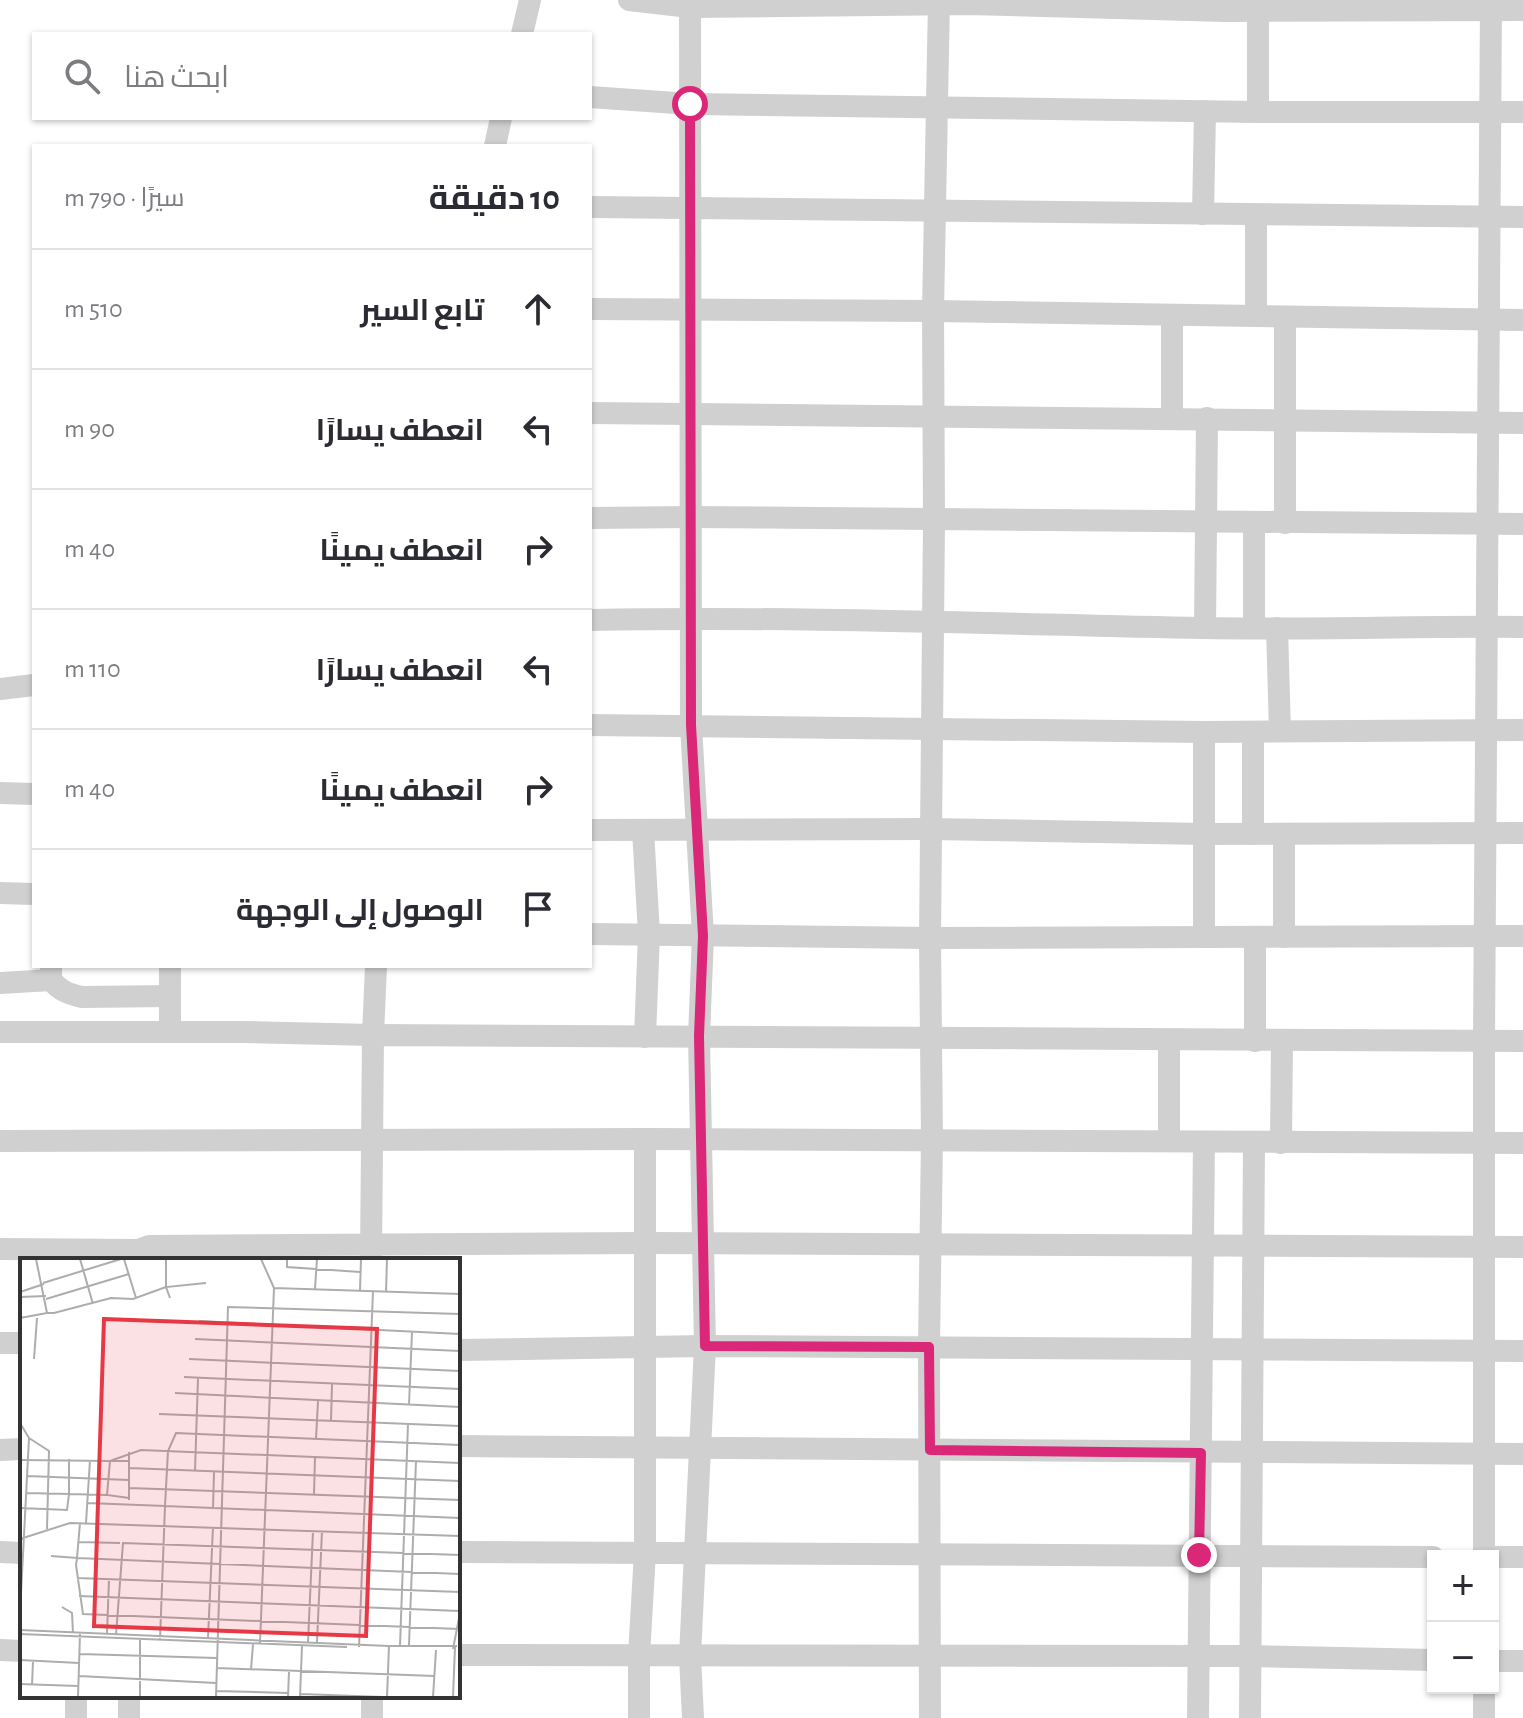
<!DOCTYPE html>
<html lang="ar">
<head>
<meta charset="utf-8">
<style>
	:root { --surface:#fff; --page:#f2f2f3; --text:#2b2b33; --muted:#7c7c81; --line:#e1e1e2 }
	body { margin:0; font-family:"Alegreya Sans",Cairo,sans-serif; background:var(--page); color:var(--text); direction:rtl }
	.controls { position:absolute; right:24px; bottom:24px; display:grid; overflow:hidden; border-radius:0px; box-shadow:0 2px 6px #0004 }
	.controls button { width:72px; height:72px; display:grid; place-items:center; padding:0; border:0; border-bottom:2px solid var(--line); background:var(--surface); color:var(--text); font:40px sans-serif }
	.stop { position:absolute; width:24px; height:24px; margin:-18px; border:6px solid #db2777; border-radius:50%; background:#fff }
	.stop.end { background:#db2777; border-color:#fff; box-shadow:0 2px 8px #0008 }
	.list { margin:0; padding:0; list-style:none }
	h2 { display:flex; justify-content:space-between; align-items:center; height:104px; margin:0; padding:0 32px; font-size:34px }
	h2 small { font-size:26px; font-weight:400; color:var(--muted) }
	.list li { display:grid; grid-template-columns:52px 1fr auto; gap:24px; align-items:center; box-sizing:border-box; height:120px; padding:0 32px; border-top:2px solid var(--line) }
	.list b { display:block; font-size:30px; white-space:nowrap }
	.list em { font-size:26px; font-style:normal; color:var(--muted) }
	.icon { flex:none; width:44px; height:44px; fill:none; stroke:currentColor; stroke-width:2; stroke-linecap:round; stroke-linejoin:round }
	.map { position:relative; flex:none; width:1523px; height:1718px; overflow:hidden; direction:ltr }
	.search { position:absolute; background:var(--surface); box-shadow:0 2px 6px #0004; left:32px; top:32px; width:560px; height:88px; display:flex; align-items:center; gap:20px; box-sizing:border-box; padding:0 28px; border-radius:0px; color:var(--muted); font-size:30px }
	.panel { position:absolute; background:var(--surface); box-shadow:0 2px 6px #0004; left:32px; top:144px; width:560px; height:824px; border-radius:0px; direction:rtl }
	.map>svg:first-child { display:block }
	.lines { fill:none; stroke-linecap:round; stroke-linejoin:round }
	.minor { stroke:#d0d0d0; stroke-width:22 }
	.route { stroke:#db2777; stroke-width:10 }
	.inset-road { fill:none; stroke:#adadad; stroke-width:2 }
	.view { fill:#e63946; fill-opacity:0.15; stroke:#e63946; stroke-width:4 }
	.inset-edge { fill:none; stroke:#333; stroke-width:4 }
</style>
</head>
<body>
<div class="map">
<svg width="1523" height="1718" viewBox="0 0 1523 1718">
	<rect width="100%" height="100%" fill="#fff"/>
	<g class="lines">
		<g class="minor">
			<path d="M629,0L690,7L968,4L1225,11L1523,10"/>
			<path d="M690,0L691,725L703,936L699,1036L705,1346L690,1656L693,1718"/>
			<path d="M522,34L530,0"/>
			<path d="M590,97L690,104L1258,112H1523"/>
			<path d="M1258,112V11"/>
			<path d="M495,146L501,118"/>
			<path d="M590,207L1523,217"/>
			<path d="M1203,214L1205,111"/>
			<path d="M590,309L933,311L1523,320"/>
			<path d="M1256,316V215"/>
			<path d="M590,413L1523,423"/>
			<path d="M1172,418V315"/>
			<path d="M590,518L690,517L1523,524"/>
			<path d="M1254,523V628"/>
			<path d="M1285,523V317"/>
			<path d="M590,620C794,616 998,624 1202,628C1309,630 1416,626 1523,627"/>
			<path d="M1205,628L1207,418"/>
			<path d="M1277,628L1280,731"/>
			<path d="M0,689L34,685"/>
			<path d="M590,725L1204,732L1523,730"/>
			<path d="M1253,732V834"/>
			<path d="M0,793L34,794"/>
			<path d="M590,830L931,829L1204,834L1523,833"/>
			<path d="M643,830L649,934L645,1037"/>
			<path d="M0,893L34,894"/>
			<path d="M590,934L930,938L1523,936"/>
			<path d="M1204,937V732"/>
			<path d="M1284,937V834"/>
			<path d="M51,966V980C60,991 69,994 82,997L170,996"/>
			<path d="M0,983L51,980"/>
			<path d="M170,1031V966"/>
			<path d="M0,1032H241L373,1035L376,966"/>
			<path d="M1255,1041V937"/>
			<path d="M0,1141L645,1139L1523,1143"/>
			<path d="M1169,1141V1041"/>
			<path d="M1281,1143L1282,1041"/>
			<path d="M0,1249L138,1250"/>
			<path d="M371,1259L373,1035L1523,1041"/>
			<path d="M132,1260L138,1250L149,1246L646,1243L1523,1247"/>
			<path d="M0,1343H22"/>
			<path d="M458,1350L705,1346L1523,1351"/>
			<path d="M458,1446C813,1448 1168,1452 1523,1454"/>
			<path d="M0,1450L22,1449"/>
			<path d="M0,1552L22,1553"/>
			<path d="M458,1552L1433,1557"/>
			<path d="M1484,1556V1041L1491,0"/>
			<path d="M1493,1557H1523"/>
			<path d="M0,1650L22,1651"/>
			<path d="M458,1655L1250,1656L1433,1660"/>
			<path d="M1493,1661H1523"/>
			<path d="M76,1718V1696"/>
			<path d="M129,1718V1696"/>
			<path d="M372,1718V1696"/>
			<path d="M639,1718V1656L645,1552V1139"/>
			<path d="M930,1718L929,1347L932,1140L930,938L934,521L933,311L939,0"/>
			<path d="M1198,1718L1204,1142"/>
			<path d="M1250,1718L1254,1143"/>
			<path d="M1484,1718V1688"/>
		</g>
	</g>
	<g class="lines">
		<path class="route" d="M690,104L691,725L703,936L699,1036L705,1346L929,1347L930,1450L1201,1453L1199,1555"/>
	</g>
	<g transform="translate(20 1258)">
		<rect width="440" height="440" fill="#fff"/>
		<path class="inset-road" d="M16,1L27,55H34L91,40L113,41L146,29V1M60,1L73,46M104,1L116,40M241,1L254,30M267,1V9L340,14M23,25L101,1M295,31L297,1M340,32L341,1M0,34L1,60M0,34L24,26M366,34L367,1M0,39L26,38M150,40L146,29L186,25M26,41L109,16M0,60L27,55M179,63L440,76M175,81L440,93M14,101L17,60M169,101L440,113M164,119L440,131M155,135L440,149M389,147L392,74M139,156L440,168M311,163L312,126M0,165L9,180L0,355M9,180L29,193L27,271M296,181L298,143M49,201V236L87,237M0,202L90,203L121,192L440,205M109,210L440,223M175,213L178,120M7,218L109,222M109,230L440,242M294,236L295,199M109,240L87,237L90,203H109M109,242V194M67,245L145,248L148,193L156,175L440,187M0,250L47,252L49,236L7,235M193,251L194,214M66,265L70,202M0,281L50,265L440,278M58,284L100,285M31,298L57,300L60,265M57,320L440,334M59,338L440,353M42,349L52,355L53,375M439,371L63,356L56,307L57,300L440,316M0,372L369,388M0,376L327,389M87,376L89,321M96,377L103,285L440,297M188,380L193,269M140,382L145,248L440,260M288,384L293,273M297,384L302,273M240,386L254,30L440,36M389,387L396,203M380,388L388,166M339,389L353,33M433,391L440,355M60,396L197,400M0,402L59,405M197,410L414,418M231,412L233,386M59,418L196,425M0,426L58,428M12,427L13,403M196,433L268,435M281,436L363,439M58,439L60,376M120,439V382M196,439L208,49L440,56M268,439L269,413M280,439L282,388M367,439L369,388H437M413,439L416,392M433,439L435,389"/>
		<path class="view" d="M84,61L357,71L346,378L74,368Z"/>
		<rect width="440" height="440" class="inset-edge"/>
	</g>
</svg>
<div class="controls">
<button>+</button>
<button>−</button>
</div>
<div class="stop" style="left:690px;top:104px"></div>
<div class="stop end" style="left:1199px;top:1555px"></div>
<div class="search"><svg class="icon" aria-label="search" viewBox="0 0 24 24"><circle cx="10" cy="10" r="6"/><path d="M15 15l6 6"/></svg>ابحث هنا</div>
<section class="panel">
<h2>10 دقيقة<small>سيرًا · 790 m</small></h2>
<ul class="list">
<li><svg class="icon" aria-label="ahead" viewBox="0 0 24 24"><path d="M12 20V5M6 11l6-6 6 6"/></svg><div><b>تابع السير</b></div><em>510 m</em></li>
<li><svg class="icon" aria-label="left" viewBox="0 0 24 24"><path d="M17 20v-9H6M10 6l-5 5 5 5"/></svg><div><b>انعطف يسارًا</b></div><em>90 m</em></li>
<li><svg class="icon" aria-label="right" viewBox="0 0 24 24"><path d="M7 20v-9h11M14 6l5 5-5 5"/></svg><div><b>انعطف يمينًا</b></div><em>40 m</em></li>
<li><svg class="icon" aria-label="left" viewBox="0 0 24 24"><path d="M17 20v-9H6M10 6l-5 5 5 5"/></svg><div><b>انعطف يسارًا</b></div><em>110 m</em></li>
<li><svg class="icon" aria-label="right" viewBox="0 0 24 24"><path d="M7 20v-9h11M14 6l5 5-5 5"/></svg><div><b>انعطف يمينًا</b></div><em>40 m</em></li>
<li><svg class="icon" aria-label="arrive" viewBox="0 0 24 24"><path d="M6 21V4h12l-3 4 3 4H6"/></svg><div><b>الوصول إلى الوجهة</b></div></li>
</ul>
</section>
</div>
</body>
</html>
